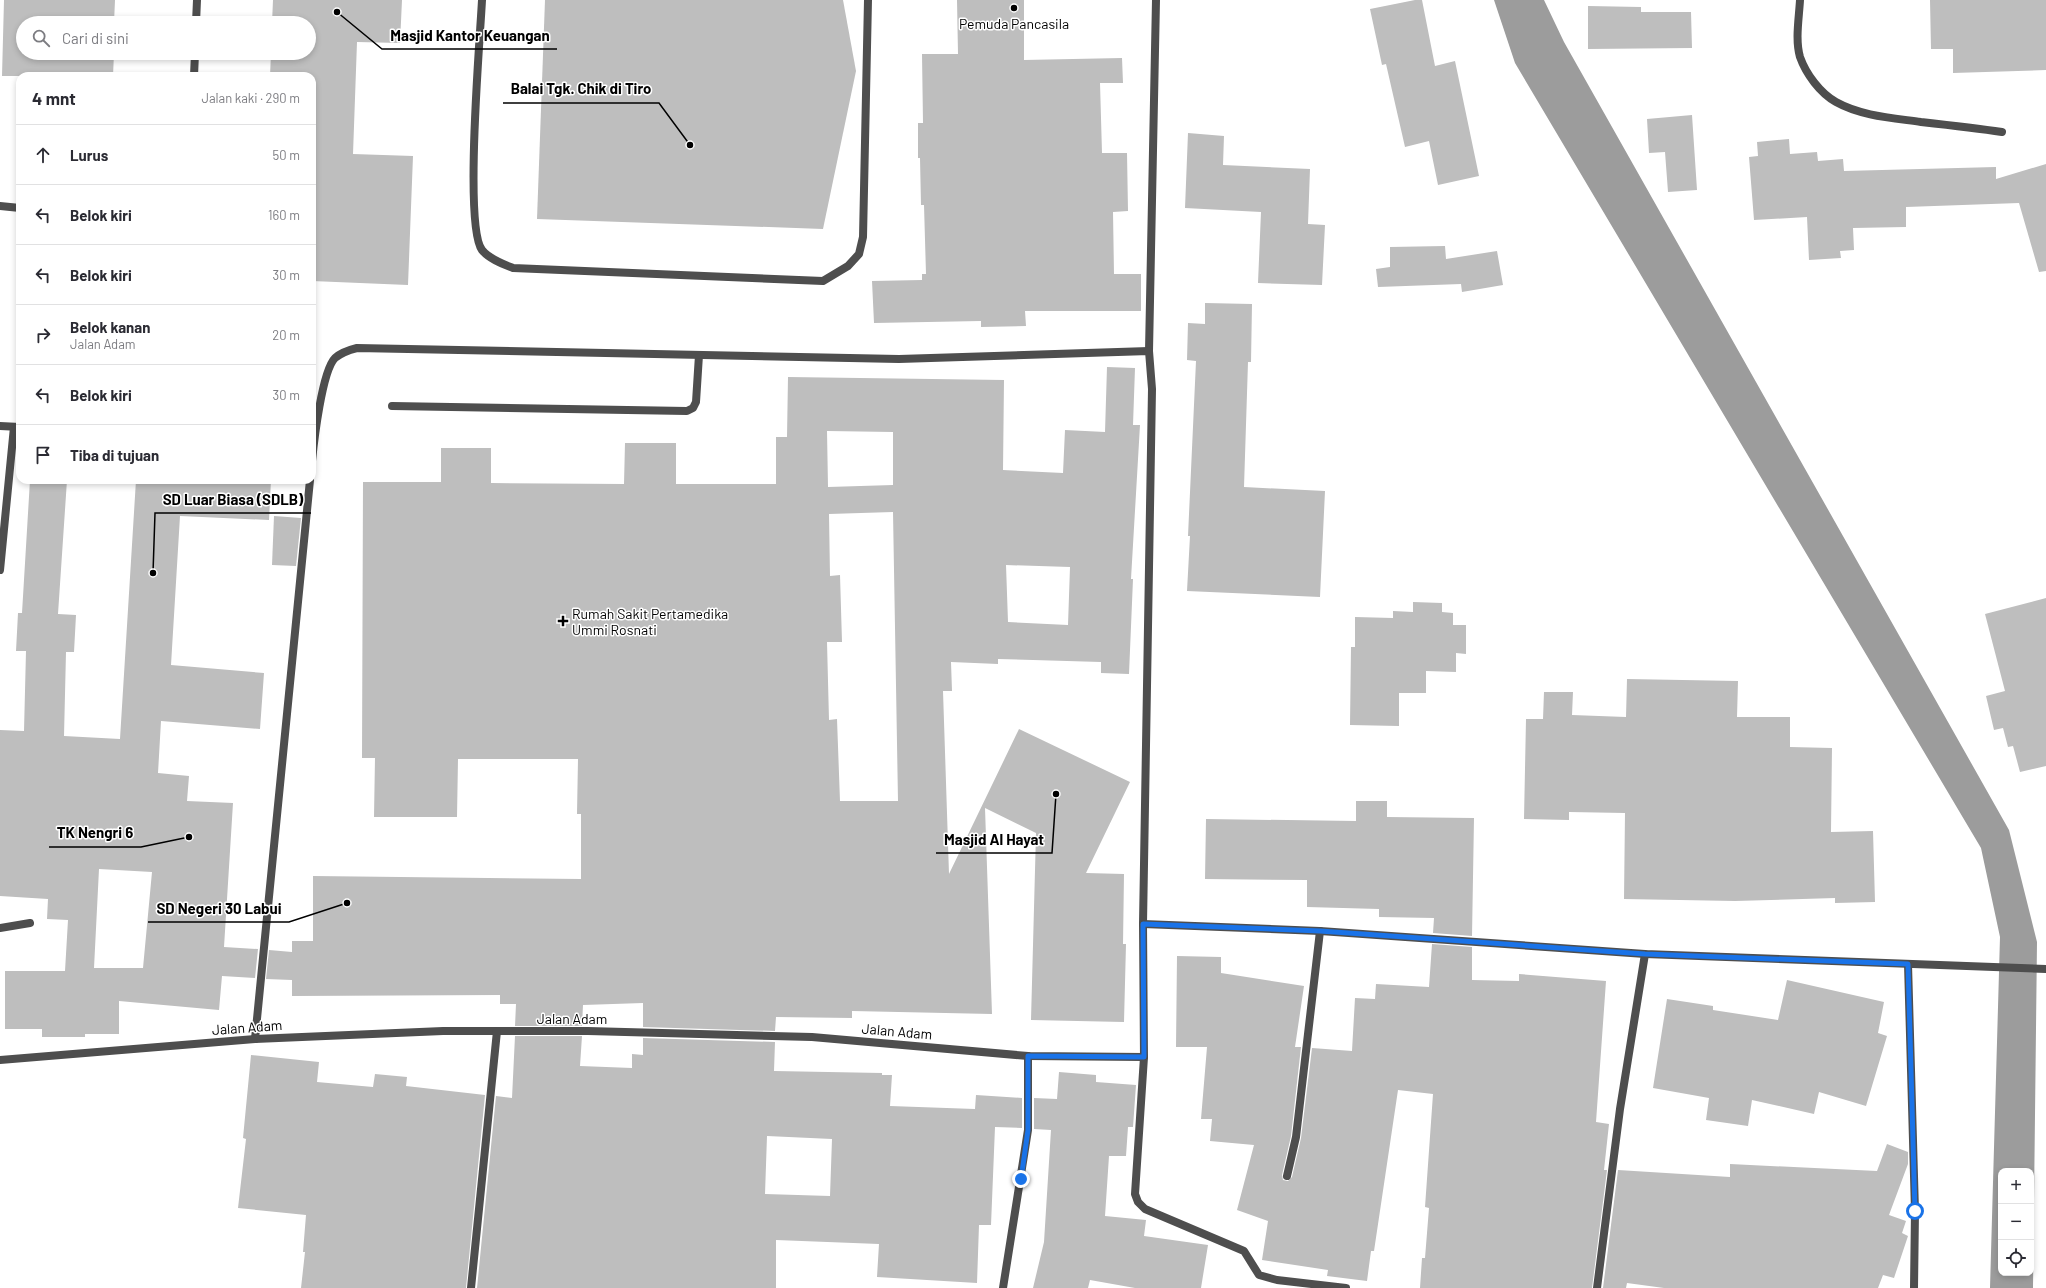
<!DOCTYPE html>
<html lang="id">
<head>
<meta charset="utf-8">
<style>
	:root { --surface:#fff; --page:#f7f7f7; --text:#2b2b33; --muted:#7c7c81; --line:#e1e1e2 }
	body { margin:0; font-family:Barlow,sans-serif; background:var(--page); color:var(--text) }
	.controls { position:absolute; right:12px; bottom:12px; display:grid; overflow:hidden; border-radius:8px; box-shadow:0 2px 6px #0003 }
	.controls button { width:36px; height:36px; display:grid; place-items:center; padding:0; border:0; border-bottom:1px solid var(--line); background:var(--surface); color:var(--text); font:20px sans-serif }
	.stop { position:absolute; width:12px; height:12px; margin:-9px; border:3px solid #1a73e8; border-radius:50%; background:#fff }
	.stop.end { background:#1a73e8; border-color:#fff; box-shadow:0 1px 4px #0008 }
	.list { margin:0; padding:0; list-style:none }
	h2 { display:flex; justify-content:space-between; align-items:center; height:52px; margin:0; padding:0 16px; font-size:17px }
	h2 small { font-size:13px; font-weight:400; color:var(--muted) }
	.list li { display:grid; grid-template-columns:26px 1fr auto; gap:12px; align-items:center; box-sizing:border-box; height:60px; padding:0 16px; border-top:1px solid var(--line) }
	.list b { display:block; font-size:15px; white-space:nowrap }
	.list p { margin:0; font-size:13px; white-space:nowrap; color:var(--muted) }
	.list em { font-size:13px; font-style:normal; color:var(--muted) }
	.icon { flex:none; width:22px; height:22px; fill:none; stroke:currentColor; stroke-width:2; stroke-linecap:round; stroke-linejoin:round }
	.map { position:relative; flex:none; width:2046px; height:1288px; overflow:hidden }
	.search { position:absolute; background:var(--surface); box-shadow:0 2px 6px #0003; left:16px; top:16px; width:300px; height:44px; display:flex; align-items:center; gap:10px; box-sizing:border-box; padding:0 14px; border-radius:22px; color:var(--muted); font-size:15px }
	.panel { position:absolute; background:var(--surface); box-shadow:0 2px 6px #0003; left:16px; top:72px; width:300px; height:412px; border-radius:12px }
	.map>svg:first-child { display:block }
	.water { fill:#9c9c9c; fill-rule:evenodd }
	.building { fill:#bebebe; fill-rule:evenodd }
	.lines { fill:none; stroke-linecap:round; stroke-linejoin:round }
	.service { stroke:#4e4e4e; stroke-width:8 }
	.minor { stroke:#4e4e4e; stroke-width:8 }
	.route { stroke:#1a73e8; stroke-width:5 }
	.poi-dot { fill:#000; stroke:#fff; stroke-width:1.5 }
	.labels { text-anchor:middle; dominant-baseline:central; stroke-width:3; stroke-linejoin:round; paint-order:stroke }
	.poi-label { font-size:14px; fill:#000; stroke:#fff }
	.street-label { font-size:14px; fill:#000; stroke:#fff }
	.leader { fill:none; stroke:#000; stroke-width:1.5 }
	.callout-dot { fill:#000; stroke:#fff; stroke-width:1.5 }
	.callout-label { font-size:15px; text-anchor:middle; font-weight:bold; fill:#000; stroke:#fff; stroke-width:3; stroke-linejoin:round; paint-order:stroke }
</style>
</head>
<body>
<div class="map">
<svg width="2046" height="1288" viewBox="0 0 2046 1288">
	<rect width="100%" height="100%" fill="#fff"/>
	<path class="water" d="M1494,0H1544L1564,42L2009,830L2037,942L2033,1288H1990L2000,937L1981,848L1515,63ZM2001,1171H2031V1273H2001Z"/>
	<g class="building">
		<path d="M4,0H115L114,23H23V53H114L113,76H2Z"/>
		<path d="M273,0H402L400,43L357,42L353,154L413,156L408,285L312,281V76H270L271,53H309V23H272Z"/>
		<path d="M545,0H843L856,71L823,229L537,219Z"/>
		<path d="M957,0H1024V60L1122,58L1123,83H1100L1102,153H1127L1128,211L1113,212L1114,274H1141V311H1025L1026,326L981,327V321L874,323L872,281L922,280V274H926L924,205H921L920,158H918V123H923L922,54H958Z"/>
		<path d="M1415,0H1422L1435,66L1455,61L1479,176L1438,185L1429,141L1405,147L1386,64L1382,65L1370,9Z"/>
		<path d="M1930,0H2046V70L1953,73V49H1931Z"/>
		<path d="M1588,6L1641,7V12H1691L1692,48L1588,49Z"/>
		<path d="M1692,115L1697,190L1668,192L1665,152L1649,153L1647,119Z"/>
		<path d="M1188,133L1224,136L1223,165L1310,169L1308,224L1325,225L1322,285L1258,283L1261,212L1185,208Z"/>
		<path d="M1789,139L1790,154L1817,152L1818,161L1843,159L1844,171L1996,167V179L2046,164V271L2039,272L2019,203L1906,207V227L1853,228L1854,250L1840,251L1841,258L1809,260L1807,217L1754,220L1749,157L1758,156L1757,142Z"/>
		<path d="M1445,246L1446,259L1497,251L1503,285L1462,292L1461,284L1378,287L1376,269L1390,267V247Z"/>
		<path d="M1205,303L1252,304L1251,362H1248L1244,487L1325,491L1320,597L1187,591L1190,536H1188L1196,361L1187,360L1188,323L1205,324Z"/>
		<path d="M1107,367L1135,368L1133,425H1140L1131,579H1133L1129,674L1101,673V662L998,659V664L951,662L952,691H943L949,874L1019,729L1130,782L1086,873L1124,874L1123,944H1126L1124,1022L1031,1020L1036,833L985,808L992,1014L852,1011V1018L776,1017L775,1031L643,1027V1003L583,1005L582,1026H515L516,1004H500V995L292,996V980L266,979L269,950L292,952V941H313V876L581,879V814H577L578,759H458L457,817H374L375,758H362L363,482H441V448H491V483L624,484L625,443H676V484H776V437H787L788,377L1004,380L1003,470L1063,473L1065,430L1105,432ZM827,431L893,432V485L828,487ZM893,512L898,801H840L837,719L829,720L827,642H842L840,575L830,576L829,514ZM1006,565L1070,567L1068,625L1008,622Z"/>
		<path d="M30,480H67L58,614L76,615L74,652H66L64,736L120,739L136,480H271L269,520L180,516L171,665L264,673L260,729L161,721L158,773L189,776L187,801L233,803L224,947L258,949L255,978L222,976L219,1010L119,1001V1034H85V1037H42V1029H5V971H65L68,920L47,919L48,899L0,896V730L24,731L26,651H16L18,613H22ZM99,869L152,872L143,968H94Z"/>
		<path d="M274,516L301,518L296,566L272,565Z"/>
		<path d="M2046,598V766L2020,772L2013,746L2008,747L2003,728L1994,730L1986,696L2005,691L1985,614Z"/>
		<path d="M1413,602L1442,603V612L1453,613V625H1466V654L1456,653V672L1426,671V693H1399V726L1350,725L1351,647H1355V617L1393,618V611L1413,612Z"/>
		<path d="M1627,679L1738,681L1737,717H1790V747L1832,748L1831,832L1873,831L1875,902L1835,903V898L1735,901L1624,899L1625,813L1569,812V820L1524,819L1526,719H1543L1544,692H1573L1572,715L1626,717Z"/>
		<path d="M1356,801H1387V817L1474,818L1472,936L1433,933L1434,918L1379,917V909L1307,907V880L1205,879L1206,819L1356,821Z"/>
		<path d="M1432,944L1472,947V980L1519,981V974L1606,981L1596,1122L1609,1124L1604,1170H1607L1592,1288H1420L1422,1258H1425L1429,1208L1425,1207L1433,1094L1398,1090L1374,1251H1371L1367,1281L1327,1276L1328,1270L1262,1260L1268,1221L1237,1210L1254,1145L1210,1141L1212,1119H1201L1207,1047H1176L1177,956L1221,957V973L1304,986L1295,1047H1301L1291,1136L1282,1175L1283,1180L1288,1181L1292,1177L1301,1138L1312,1048L1352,1051L1355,998L1375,999L1376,984L1429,987Z"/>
		<path d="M1787,980L1884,1002L1878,1033L1887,1036L1866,1106L1819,1092L1814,1114L1752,1100L1748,1126L1706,1120L1709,1098L1653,1088L1667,999L1713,1006V1010L1778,1020Z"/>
		<path d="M515,1036H582L580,1066L632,1068V1054L643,1055V1038L775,1042L774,1071L882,1073V1075H892L890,1106L975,1109L976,1095L1022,1098V1128L995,1127L991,1225H979L977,1283L877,1277L879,1244L776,1240V1288H477L496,1096L512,1098ZM767,1136L832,1139L830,1196L765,1194Z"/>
		<path d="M251,1055L319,1062L317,1082L373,1087L375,1074L407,1077L406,1086L485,1095L466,1288H301L305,1252H303L306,1215L238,1208L246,1139L243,1138Z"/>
		<path d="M1059,1072L1096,1075V1082L1136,1085L1133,1127H1128L1126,1156H1109L1105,1216L1146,1220L1144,1236L1208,1245L1201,1288H1135L1090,1280L1088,1288H1033L1044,1242L1051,1130L1034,1129V1098L1057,1099Z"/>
		<path d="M1887,1144L1908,1152V1164L1889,1215L1906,1221L1902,1233L1908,1236L1894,1278L1883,1275L1878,1288H1664L1627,1283L1626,1288H1603L1618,1170L1730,1177V1164L1877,1171Z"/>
	</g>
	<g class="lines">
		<g class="service">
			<path d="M482,0C480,40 464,226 482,250C489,259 503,264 513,268L823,281L848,266L859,254L863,237L868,0"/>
			<path d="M0,206L20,208"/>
			<path d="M392,406L687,411L693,408L696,402L699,355"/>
			<path d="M0,928L30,923"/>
		</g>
		<g class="minor">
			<path d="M1800,0C1799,18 1795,40 1800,57C1806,74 1820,93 1836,102C1861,116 1893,118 1921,122C1948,125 1975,128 2002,132"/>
			<path d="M196,23L197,0"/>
			<path d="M194,76L195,53"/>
			<path d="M1149,351L1156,0"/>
			<path d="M0,426L20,427"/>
			<path d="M312,461C314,441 322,371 335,358C342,352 349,350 357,348L899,359L1149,351L1152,389L1143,924L1144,1057L1135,1194L1138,1202L1145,1209L1244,1251L1259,1275L1277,1280L1346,1288"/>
			<path d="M0,570L14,427"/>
			<path d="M1143,924L1320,931L1645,954L2046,969"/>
			<path d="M1908,964L1915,1211L1914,1288"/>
			<path d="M255,1039L310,480"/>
			<path d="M0,1060L255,1039L443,1031H588L812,1037L1028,1056L1144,1057"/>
			<path d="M1287,1176L1296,1137L1320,931"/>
			<path d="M471,1288L497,1031"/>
			<path d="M1003,1288L1028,1130V1056"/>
			<path d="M1597,1288L1620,1109L1645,954"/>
		</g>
	</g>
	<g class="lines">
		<path class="route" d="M1021,1179L1028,1130V1056L1144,1057L1143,924L1320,931L1645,954L1908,964L1915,1211"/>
	</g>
	<g class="poi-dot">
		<circle cx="1014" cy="8" r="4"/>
		<path d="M561 615h4v4h4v4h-4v4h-4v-4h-4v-4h4z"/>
	</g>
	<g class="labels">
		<g class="poi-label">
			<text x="1014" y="23">Pemuda Pancasila</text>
			<text x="572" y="613" text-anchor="start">Rumah Sakit Pertamedika<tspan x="572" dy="16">Ummi Rosnati</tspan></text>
		</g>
		<g class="street-label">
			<text x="572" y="1018">Jalan Adam</text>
			<text transform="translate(247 1027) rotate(-4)">Jalan Adam</text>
			<text transform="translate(897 1031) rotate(5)">Jalan Adam</text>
		</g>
	</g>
	<path class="leader" d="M337 12L382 49H557M690 145L659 103H503M153 573L155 513H311M189 837L141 847H49M1056 794L1052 853H936M347 903L289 922H148"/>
	<g class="callout-dot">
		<circle cx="337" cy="12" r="4"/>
		<circle cx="690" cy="145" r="4"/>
		<circle cx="153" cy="573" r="4"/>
		<circle cx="189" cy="837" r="4"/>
		<circle cx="1056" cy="794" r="4"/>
		<circle cx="347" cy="903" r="4"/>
	</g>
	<g class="callout-label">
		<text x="470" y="41">Masjid Kantor Keuangan</text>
		<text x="581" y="94">Balai Tgk. Chik di Tiro</text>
		<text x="233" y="505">SD Luar Biasa (SDLB)</text>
		<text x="95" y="838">TK Nengri 6</text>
		<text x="994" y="845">Masjid Al Hayat</text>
		<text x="219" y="914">SD Negeri 30 Labui</text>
	</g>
</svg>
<div class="controls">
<button>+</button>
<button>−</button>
<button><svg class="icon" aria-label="locate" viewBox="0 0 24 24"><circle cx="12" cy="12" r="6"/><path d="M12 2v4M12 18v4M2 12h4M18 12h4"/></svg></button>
</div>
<div class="stop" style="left:1915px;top:1211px"></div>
<div class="stop end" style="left:1021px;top:1179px"></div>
<div class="search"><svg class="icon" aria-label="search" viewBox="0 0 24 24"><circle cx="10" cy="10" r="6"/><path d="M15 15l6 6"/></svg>Cari di sini</div>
<section class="panel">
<h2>4 mnt<small>Jalan kaki · 290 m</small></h2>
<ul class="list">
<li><svg class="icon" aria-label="ahead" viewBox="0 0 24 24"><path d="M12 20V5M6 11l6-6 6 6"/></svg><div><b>Lurus</b></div><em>50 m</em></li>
<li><svg class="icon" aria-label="left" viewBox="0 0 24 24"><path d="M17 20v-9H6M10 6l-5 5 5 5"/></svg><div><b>Belok kiri</b></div><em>160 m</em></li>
<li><svg class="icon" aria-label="left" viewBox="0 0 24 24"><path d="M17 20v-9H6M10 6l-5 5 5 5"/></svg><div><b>Belok kiri</b></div><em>30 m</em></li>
<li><svg class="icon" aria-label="right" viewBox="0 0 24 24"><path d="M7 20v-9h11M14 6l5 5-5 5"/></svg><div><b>Belok kanan</b><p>Jalan Adam</p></div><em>20 m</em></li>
<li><svg class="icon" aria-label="left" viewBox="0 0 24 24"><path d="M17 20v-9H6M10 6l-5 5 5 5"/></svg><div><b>Belok kiri</b></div><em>30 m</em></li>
<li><svg class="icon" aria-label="arrive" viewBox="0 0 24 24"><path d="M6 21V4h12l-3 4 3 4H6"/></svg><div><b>Tiba di tujuan</b></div></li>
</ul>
</section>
</div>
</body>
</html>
